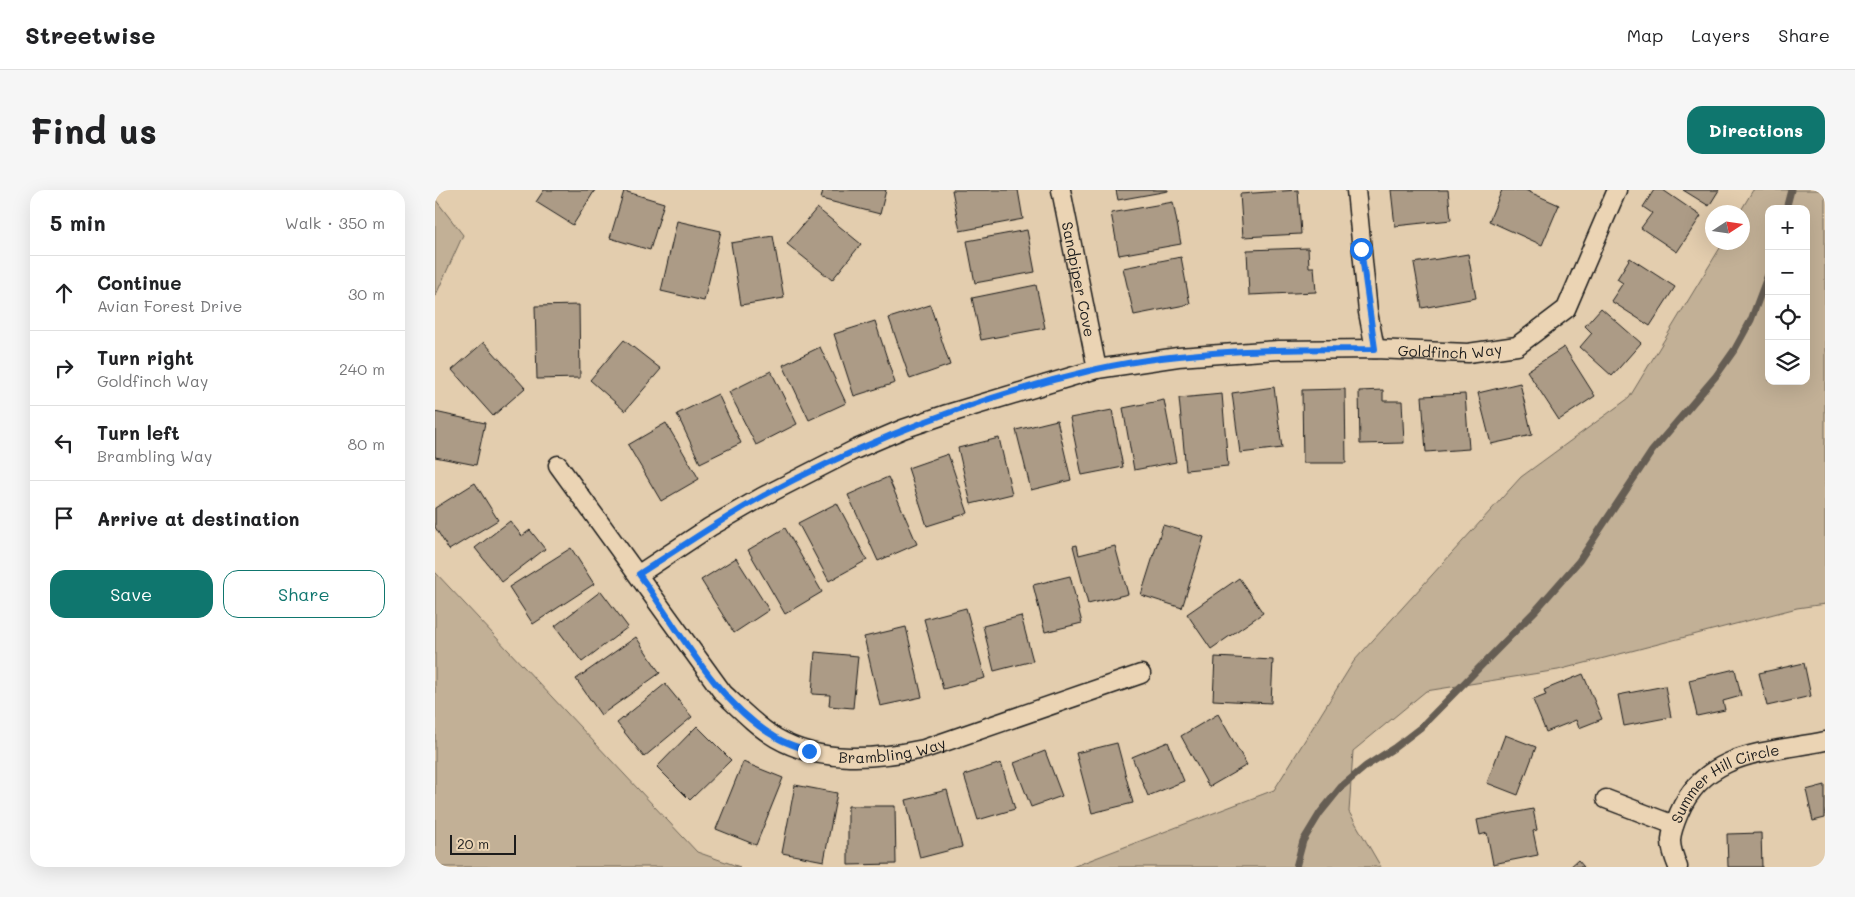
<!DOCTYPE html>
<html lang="en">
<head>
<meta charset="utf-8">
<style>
	:root { --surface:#fff; --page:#f6f6f6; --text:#202124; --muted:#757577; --line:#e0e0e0; --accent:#0f766e }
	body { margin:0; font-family:Mali,sans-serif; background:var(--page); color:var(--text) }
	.controls { position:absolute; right:15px; top:15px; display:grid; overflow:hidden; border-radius:10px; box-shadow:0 5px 20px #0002 }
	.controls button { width:45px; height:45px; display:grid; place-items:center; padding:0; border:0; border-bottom:1px solid var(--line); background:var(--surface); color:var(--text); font:25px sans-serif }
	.compass { position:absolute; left:1270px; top:15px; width:45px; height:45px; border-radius:50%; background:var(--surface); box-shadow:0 5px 20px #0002; rotate:78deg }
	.scale { position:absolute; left:15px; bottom:12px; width:66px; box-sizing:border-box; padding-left:5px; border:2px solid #1c1c1c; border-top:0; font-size:14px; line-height:18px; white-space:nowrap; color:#1c1c1c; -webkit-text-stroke:4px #ebd4b4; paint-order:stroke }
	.stop { position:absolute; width:15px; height:15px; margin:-11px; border:4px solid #1a73e8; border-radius:50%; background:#fff }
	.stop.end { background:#1a73e8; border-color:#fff; box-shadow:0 1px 5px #0008 }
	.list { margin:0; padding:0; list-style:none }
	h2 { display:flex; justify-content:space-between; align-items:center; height:65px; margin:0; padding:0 20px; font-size:21px }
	h2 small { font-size:16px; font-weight:400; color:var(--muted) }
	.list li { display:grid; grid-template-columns:32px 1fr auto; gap:15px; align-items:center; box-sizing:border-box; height:75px; padding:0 20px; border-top:1px solid var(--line) }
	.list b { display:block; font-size:19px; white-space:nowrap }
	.list p { margin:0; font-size:16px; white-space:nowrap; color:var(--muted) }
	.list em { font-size:16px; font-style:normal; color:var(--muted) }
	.actions { display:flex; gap:10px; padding:15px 20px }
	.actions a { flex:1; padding:11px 0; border:1px solid var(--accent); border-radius:15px; text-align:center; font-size:18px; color:var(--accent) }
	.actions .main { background:var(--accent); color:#fff }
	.icon { flex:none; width:28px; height:28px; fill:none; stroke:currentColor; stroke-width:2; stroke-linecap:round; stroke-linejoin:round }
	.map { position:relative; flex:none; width:1390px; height:677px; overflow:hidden; border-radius:15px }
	header { display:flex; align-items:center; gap:30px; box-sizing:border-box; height:70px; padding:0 25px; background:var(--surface); border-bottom:1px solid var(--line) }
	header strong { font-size:24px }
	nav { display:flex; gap:28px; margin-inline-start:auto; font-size:18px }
	.intro { display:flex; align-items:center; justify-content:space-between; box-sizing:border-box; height:120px; padding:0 30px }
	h1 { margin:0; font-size:35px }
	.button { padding:12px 22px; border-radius:15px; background:var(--accent); color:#fff; font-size:18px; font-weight:700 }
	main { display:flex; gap:30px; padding:0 30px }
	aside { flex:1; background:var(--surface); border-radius:15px; box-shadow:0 5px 20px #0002 }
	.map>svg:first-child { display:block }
	.green { fill:#c2b096; stroke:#6f6659; fill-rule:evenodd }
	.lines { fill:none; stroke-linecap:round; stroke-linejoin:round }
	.stream { stroke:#655d52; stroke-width:7 }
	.building { fill:#ac9b86; stroke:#1c1c1c }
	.minor-casing { stroke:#1c1c1c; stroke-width:21 }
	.minor { stroke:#ebd4b4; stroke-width:18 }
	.route { stroke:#1a73e8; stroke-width:6 }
	.labels { text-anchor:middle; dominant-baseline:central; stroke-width:5; stroke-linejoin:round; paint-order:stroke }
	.street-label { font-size:15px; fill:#1c1c1c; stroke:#ebd4b4 }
</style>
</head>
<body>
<header>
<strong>Streetwise</strong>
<nav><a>Map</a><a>Layers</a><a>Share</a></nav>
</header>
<div class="intro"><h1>Find us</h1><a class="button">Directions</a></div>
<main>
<aside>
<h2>5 min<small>Walk · 350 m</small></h2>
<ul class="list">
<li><svg class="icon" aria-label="ahead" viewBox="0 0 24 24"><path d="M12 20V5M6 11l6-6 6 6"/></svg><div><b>Continue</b><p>Avian Forest Drive</p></div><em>30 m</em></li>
<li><svg class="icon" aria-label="right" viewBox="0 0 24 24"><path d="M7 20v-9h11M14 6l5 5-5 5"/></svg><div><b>Turn right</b><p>Goldfinch Way</p></div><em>240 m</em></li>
<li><svg class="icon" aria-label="left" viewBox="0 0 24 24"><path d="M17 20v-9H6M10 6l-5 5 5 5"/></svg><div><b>Turn left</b><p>Brambling Way</p></div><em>80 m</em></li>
<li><svg class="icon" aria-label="arrive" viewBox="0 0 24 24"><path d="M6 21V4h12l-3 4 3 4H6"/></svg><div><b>Arrive at destination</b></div></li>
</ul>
<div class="actions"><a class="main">Save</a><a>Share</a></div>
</aside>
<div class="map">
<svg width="1390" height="677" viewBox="0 0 1390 677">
	<rect width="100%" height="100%" fill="#e3cdae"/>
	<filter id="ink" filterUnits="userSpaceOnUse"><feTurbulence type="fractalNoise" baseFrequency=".02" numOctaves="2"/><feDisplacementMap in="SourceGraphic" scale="10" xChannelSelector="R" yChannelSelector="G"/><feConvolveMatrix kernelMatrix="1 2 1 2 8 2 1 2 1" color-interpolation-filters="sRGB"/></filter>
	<g filter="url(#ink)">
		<g class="green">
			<path d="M1318,0H1390V414L1362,418L1123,480L991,501L918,561L914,622L946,677H637L839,600L919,471L1086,287L1194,208L1288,53L1308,52V22H1305ZM1334,19H1371V191H1334Z"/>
			<path d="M0,9L28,45L0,107Z"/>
			<path d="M0,382L262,662L305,677H0Z"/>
		</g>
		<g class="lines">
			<g class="stream">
				<path d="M1351,19L1356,0"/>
				<path d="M861,677L868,651L885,623L906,597L931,576L959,558L985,538L1101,420L1144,371L1217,261L1281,186L1300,159L1316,130L1334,82"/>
			</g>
		</g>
		<g class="building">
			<path d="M109,0H160L138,35L101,12Z"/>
			<path d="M388,0H451L445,24L386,9Z"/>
			<path d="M517,0H583L588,29L525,41Z"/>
			<path d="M681,0H733V1L683,10Z"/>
			<path d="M863,0L866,44L808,47L805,4Z"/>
			<path d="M956,0H1013L1016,30L960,36Z"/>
			<path d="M1067,0H1090L1124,15L1107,55L1054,31Z"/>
			<path d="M1219,0H1228L1266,26L1242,62L1206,38L1217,23L1208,17Z"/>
			<path d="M1248,0H1284L1274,16Z"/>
			<path d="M189,1L229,13L215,60L175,48Z"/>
			<path d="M738,12L746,54L684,65L676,23Z"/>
			<path d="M382,18L426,54L397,90L352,54Z"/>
			<path d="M242,31L286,41L269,111L226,101Z"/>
			<path d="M592,40L600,82L540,93L532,51Z"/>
			<path d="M338,46L349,108L306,115L296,53Z"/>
			<path d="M873,58L874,77H879L881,102L814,105L812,60Z"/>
			<path d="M1033,64L1041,108L987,118L979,73Z"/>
			<path d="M746,67L755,114L699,125L688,78Z"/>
			<path d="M1195,68L1240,97L1215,136L1176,111L1188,93L1182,89Z"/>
			<path d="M601,95L610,138L546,150L537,108Z"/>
			<path d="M144,115L145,188L102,189L100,116Z"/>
			<path d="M495,115L515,175L475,189L454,128Z"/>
			<path d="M1166,118L1206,153L1177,186L1145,157L1157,143L1150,136Z"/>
			<path d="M440,131L460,193L419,206L399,144Z"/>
			<path d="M189,150L226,179L190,221L155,190Z"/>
			<path d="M49,152L90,198L58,226L17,180Z"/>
			<path d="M385,157L411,213L374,230L348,175Z"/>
			<path d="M1129,157L1160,206L1124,230L1092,181Z"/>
			<path d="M336,181L362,234L321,255L294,202Z"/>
			<path d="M1085,193L1097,245L1056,254L1043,203Z"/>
			<path d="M839,197L847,258L805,263L797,203Z"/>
			<path d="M910,199L911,273H868L867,200Z"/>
			<path d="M948,200V211H967L969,253L925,254L924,201Z"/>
			<path d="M283,204L306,253L265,273L242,224Z"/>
			<path d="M787,204L793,276L751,280L744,208Z"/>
			<path d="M1030,204L1034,259L991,262L987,206Z"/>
			<path d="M729,210L741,272L699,280L688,218Z"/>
			<path d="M677,220L688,277L647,285L635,228Z"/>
			<path d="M0,222L50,233L41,275L0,267Z"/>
			<path d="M622,230L636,290L596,300L581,240Z"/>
			<path d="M231,233L264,289L226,311L193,255Z"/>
			<path d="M564,248L577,304L536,314L523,258Z"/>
			<path d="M513,264L533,323L492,336L473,278Z"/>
			<path d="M453,287L482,354L443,371L413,305Z"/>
			<path d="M40,293L63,330L14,360L0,337V318Z"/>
			<path d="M402,313L432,370L394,391L363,333Z"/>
			<path d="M75,331L87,346L95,340L110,359L67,392L40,358Z"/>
			<path d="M728,335L769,347L747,418L706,405Z"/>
			<path d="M350,338L387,402L350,424L313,360Z"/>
			<path d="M642,355L644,365L680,356L693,404L653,414L638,356Z"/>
			<path d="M136,358L159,394L98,434L74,397Z"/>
			<path d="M301,368L334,420L299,443L266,390Z"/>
			<path d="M635,386L647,433L610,442L598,395Z"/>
			<path d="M804,388L828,423L776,459L752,424Z"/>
			<path d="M166,401L193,437L147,472L120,436Z"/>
			<path d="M531,418L550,488L508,499L489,429Z"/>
			<path d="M586,426L598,471L559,481L548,436Z"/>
			<path d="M471,437L487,507L445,516L429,447Z"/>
			<path d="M201,447L225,483L166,525L141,489Z"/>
			<path d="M380,462L423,466L418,518L394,516L395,505L377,504Z"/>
			<path d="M780,467L838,470L836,513L778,510Z"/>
			<path d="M1369,473L1376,506L1332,516L1324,483Z"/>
			<path d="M1300,479L1306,506L1288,511L1290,520L1262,526L1254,490Z"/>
			<path d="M1148,484L1167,529L1144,538L1141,530L1111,542L1098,510L1111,505L1109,500Z"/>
			<path d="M230,494L257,527L209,567L182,533Z"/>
			<path d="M1230,496L1236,527L1189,536L1183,505Z"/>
			<path d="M783,524L812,575L774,597L746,546Z"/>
			<path d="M262,536L296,570L255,610L222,577Z"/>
			<path d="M1070,545L1101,557L1083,605L1052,593Z"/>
			<path d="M733,552L749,591L713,606L697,567Z"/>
			<path d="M682,553L698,613L657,623L641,563Z"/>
			<path d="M610,561L627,606L596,617L579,573Z"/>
			<path d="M308,572L348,588L321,655L281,639Z"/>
			<path d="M566,573L580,619L543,630L529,585Z"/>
			<path d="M360,595L402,603L389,671L347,663Z"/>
			<path d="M1390,595V628L1378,631L1371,600Z"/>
			<path d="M512,600L527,657L485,668L471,610Z"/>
			<path d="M413,616H460L461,674L413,675Z"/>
			<path d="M1098,619L1102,640L1098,641L1103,665L1058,674L1052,643L1045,645L1042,630Z"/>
			<path d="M1326,643L1327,677H1293L1292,644Z"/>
			<path d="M1143,670L1149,677H1135Z"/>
		</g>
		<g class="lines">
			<g class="minor-casing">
				<g id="minor">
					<path id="s1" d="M626,0L662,179"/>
					<path d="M921,0L933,122L940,159"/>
					<path id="s2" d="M123,275L288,503C305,519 321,536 341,548C386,574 441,569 489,559L706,484"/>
					<path id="s3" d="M204,384L275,337L327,307L419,260L468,239L512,224L662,179L743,167L844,160L940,159L1033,163L1082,156L1131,119L1182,0"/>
					<path d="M1171,609L1239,635"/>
					<path id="s4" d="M1243,677C1233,653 1234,647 1244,623C1271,560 1333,563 1390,551"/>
				</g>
			</g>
			<use href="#minor" class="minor"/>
		</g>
	</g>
	<g class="lines" filter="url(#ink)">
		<path class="route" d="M374,561C364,557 352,554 342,548C283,515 243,439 204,384C245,358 285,330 328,306C432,250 545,206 662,179C752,159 848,159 940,159L926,59"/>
	</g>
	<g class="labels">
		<g class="street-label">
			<text stroke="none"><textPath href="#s1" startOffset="91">Sandpiper Cove</textPath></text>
			<text stroke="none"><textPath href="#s3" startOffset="859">Goldfinch Way</textPath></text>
			<text stroke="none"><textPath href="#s2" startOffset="471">Brambling Way</textPath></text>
			<text stroke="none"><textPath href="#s4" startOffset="114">Summer Hill Circle</textPath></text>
		</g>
	</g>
</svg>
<div class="controls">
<button>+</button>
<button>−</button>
<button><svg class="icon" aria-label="locate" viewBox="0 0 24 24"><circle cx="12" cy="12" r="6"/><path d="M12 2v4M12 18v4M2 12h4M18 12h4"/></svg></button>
<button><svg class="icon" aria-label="layers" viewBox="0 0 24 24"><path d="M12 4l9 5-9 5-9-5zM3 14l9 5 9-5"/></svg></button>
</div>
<svg class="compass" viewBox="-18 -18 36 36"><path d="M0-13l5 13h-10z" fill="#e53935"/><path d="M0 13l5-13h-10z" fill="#757577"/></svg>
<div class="scale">20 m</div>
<div class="stop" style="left:926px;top:59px"></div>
<div class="stop end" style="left:374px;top:561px"></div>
</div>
</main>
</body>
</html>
